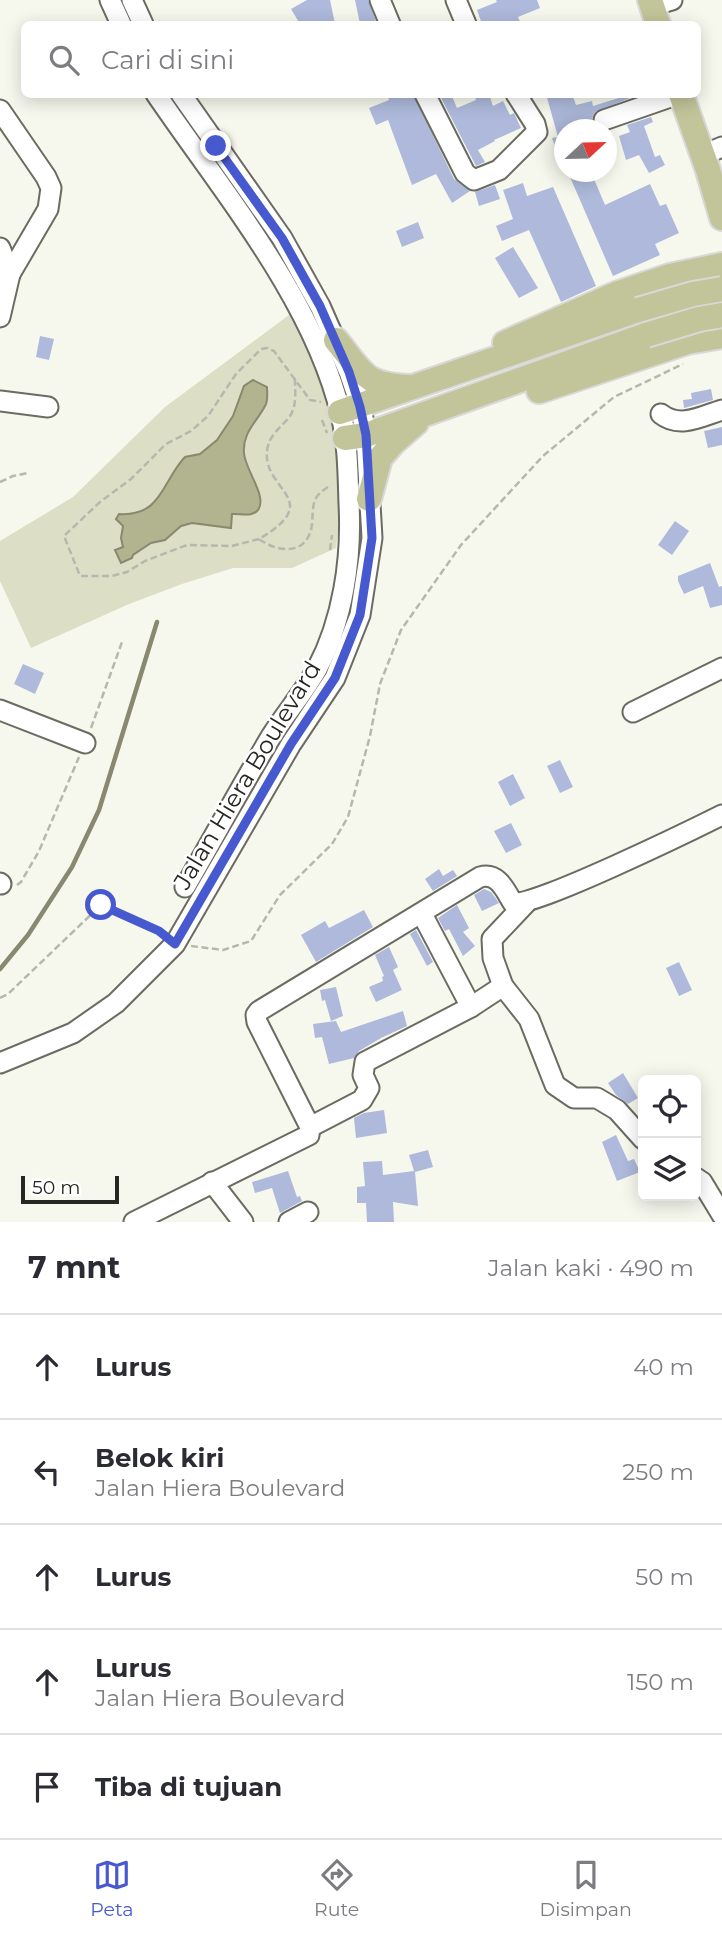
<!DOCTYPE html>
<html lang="id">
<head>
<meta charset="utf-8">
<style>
	:root { --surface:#fff; --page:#f2f2f3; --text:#2b2b33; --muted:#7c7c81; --line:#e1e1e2; --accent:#4759ce }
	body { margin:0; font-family:Montserrat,sans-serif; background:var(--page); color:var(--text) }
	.controls { position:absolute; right:21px; bottom:21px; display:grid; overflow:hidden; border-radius:10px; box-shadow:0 4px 18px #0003 }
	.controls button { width:63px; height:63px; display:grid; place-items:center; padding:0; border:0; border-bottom:2px solid var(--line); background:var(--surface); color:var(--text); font:35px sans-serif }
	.compass { position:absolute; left:554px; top:119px; width:63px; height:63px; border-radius:50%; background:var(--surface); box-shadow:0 4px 18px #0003; rotate:68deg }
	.scale { position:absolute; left:21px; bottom:18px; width:98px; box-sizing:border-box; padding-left:7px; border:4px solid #262622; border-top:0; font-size:19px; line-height:24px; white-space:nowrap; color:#262622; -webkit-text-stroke:5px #fff; paint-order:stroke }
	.stop { position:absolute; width:21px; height:21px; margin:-16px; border:5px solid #4759ce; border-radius:50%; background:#fff }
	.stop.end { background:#4759ce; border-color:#fff; box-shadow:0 2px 7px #0008 }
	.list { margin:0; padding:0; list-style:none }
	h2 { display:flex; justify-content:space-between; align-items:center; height:91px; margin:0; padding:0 28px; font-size:30px }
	h2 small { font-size:23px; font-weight:400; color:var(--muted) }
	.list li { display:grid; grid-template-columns:46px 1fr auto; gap:21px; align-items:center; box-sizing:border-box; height:105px; padding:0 28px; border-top:2px solid var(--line) }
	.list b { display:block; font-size:26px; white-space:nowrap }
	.list p { margin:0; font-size:23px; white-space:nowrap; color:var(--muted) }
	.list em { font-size:23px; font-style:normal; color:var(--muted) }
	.icon { flex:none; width:38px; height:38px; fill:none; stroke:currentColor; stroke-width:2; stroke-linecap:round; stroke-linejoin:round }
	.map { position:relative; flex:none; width:722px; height:1222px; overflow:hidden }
	.search { position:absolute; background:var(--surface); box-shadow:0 4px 18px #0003; left:21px; right:21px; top:21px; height:77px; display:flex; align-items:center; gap:18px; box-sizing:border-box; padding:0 24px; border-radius:10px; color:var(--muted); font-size:26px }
	.sheet { height:616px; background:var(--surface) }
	nav { display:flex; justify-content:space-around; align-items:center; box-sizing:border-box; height:98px; border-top:2px solid var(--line); background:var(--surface); font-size:19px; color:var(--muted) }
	nav a { display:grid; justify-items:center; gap:4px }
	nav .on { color:var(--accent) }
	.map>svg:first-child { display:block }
	.green { fill:#dcdec5 }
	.water { fill:#b2b48f; stroke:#88896e; stroke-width:2 }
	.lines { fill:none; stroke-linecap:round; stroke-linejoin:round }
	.stream { stroke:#88896e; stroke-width:4.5 }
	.building { fill:#aeb9db }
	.minor-casing { stroke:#6b6b62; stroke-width:23 }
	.major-casing { stroke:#d8d8d7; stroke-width:28 }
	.path { stroke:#b6b7ae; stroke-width:2.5; stroke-dasharray:7 3.5; stroke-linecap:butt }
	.minor { stroke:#fff; stroke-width:19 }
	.major { stroke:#c2c499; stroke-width:24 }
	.major-bridge-casing { stroke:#d8d8d7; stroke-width:28; stroke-linecap:butt }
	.major-bridge { stroke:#c2c499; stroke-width:24 }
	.route { stroke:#4759ce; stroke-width:9 }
	.labels { text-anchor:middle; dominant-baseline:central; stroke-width:5; stroke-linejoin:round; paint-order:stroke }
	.street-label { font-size:24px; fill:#262622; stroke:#fff }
</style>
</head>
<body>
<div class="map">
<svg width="722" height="1222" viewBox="0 0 722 1222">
	<rect width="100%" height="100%" fill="#f7f8ed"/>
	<path class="green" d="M293,312C308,336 312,350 320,377C338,436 344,486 336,548L292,568H233L182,584L129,604L31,648L0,581V541L73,497L165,407Z"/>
	<path class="water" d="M253,380L267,387C267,392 268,399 266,404C258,421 242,432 244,453C245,470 268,497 258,510C251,518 240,513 232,514L231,528L192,523L181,526L165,540L151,543L133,555L132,558L121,563L115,550L123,547L121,538L123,526L116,519L119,514C162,517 162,481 185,457L200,454L217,440L233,416L244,386Z"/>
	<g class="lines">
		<path class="stream" d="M0,969L28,935L72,867L99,810L157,622"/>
	</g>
	<g class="building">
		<path d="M307,0H330L335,24H300L291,9Z"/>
		<path d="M355,0H368L377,24H360Z"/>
		<path d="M496,0H537L540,8L518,17L521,24H482L477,10L497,2Z"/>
		<path d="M387,94H413L454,179L470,191L452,203L436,174L412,185L388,120L376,125L369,108L389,100Z"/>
		<path d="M439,94H451L457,108L476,100L474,94H489L493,106L503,101L510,115L514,113L521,128L494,140L495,141L478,150L485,162L476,166Z"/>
		<path d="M546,94H572L576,105L592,101L593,106L622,97L621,94H640L595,112L592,118L596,130H564L563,168L552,138L558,137Z"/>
		<path d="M651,117L653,122L644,126L655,157L660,155L665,165L649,173L639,155L626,160L619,136L630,132L627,125Z"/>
		<path d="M583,172H591L605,205L650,184L660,206L666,204L679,233L655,244L660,255L613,276L570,177Z"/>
		<path d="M523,183L527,196L553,187L596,286L561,302L529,230L502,241L496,226L513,219L503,190Z"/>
		<path d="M495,185L500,199L479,206L475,192Z"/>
		<path d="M418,222L424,238L402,247L396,231Z"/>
		<path d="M513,247L538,288L519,298L495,258Z"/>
		<path d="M40,336L54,339L49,360L36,357Z"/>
		<path d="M711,389L713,400L684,408L683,400L692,399L691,393Z"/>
		<path d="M722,427V445L708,448L704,431Z"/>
		<path d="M675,521L689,531L672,555L658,545Z"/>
		<path d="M710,563L719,587L722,586V605L710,608L703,586L684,594L678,581V576Z"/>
		<path d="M23,664L44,673L35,694L14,684Z"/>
		<path d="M560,760L573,787L560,793L547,766Z"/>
		<path d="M513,774L525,798L510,806L498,782Z"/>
		<path d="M511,823L522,845L506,853L494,831Z"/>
		<path d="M439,869L443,876L453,870L457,876L433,891L425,879Z"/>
		<path d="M484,889L491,892L499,903L482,911L474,895Z"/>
		<path d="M457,905L469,928L463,932L475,946L463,956L449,929L445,931L438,918Z"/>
		<path d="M364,910L373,927L316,962L301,935L325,921L329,928Z"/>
		<path d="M416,930L433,962L427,966L410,934Z"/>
		<path d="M389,947L398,967L393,970L402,990L376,1002L369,987L383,981L382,977L384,976L375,955Z"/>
		<path d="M679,962L692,990L679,996L666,968Z"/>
		<path d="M336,987L343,1016L331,1021L325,1000L322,1001L320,990Z"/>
		<path d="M403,1011L407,1026L381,1038L359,1051L354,1058L329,1064L322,1037L315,1038L313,1024L336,1021L341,1032Z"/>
		<path d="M623,1073L638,1098L628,1104L616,1095L608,1083Z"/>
		<path d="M384,1110L387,1133L356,1138L354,1118L364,1113Z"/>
		<path d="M616,1135L628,1161L634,1159L640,1172L617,1181L602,1142Z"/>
		<path d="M428,1150L433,1167L415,1172L418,1206L393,1202L394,1222H367L366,1203H357V1187L365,1186L363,1162L382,1161L383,1175L414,1171L409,1155Z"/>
		<path d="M288,1171L297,1197L300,1196L302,1201L280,1213L272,1188L255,1193L252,1182Z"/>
	</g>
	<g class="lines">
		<g class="minor-casing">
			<g id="minor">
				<path d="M110,0L121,24"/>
				<path d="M132,0L143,24"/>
				<path d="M380,0L390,24"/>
				<path d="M456,0L466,24"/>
				<path d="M652,6L672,0"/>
				<path d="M156,94C222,191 314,300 341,415C348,444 348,474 349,504C352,559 343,620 317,669C304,692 286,713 272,735C242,785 214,837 185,887"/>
				<path d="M425,94L465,173L474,180L499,170L537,132L535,124L516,94"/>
				<path d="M0,110L46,177L51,188L48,209L10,274"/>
				<path d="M604,120L679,94"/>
				<path d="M703,155L722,147"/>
				<path d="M0,248L10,274L0,317"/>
				<path d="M0,401L48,407"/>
				<path d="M661,414C680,429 702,416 722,410"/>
				<path d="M0,710L85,743"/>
				<path d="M633,712L722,668"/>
				<path d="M0,883L1,884"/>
				<path d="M422,914L471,1007"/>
				<path d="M503,986L529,1019L555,1085L574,1098H597L617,1110L643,1139"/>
				<path d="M0,1063L73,1033L116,1003L175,944L291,744L335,678L360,615L372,538L366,435L361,407L349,372L320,306L282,238L181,94"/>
				<path d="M310,1127L362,1100L369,1088L363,1075L365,1062L471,1007L503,986L493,958L492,939L526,903"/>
				<path d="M696,1178L702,1182L722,1215"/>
				<path d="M212,1182L243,1222"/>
				<path d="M134,1222L309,1135L310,1127L257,1022L256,1015L259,1011L480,877C498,872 505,890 513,903C532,908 694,829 722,815"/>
				<path d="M289,1222L308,1212"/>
			</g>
		</g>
		<g class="major-casing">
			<g id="major">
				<path d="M650,0L658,24"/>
				<path d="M681,94L708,170L722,218"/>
				<path d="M336,340C364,374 363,385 410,387"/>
				<path d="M505,343L616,294L670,276L722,265"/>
				<path d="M539,391L687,342L722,336"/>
				<path d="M340,412L638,310"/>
				<path d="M345,438L366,435L646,335"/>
				<path d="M369,499L380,458L393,443L416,423"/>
			</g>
		</g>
		<g class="path">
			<path d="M295,379C295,391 297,406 290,416C282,427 271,433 268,446C257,490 329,498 259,539C274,550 301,557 310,533C314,523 311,510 315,500C318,493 325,489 331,485"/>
			<path d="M322,420L327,433"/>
			<path d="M0,482L13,476L28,473"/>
			<path d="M259,539L232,546L187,545L145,561L127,572L112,576H80L64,536L100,502L131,479L166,444L191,431L208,416L236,374L261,349L267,348L274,351L310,400L321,402"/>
			<path d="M330,550L332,535"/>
			<path d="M91,728L122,642"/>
			<path d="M17,885L21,882L39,851L79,757"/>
			<path d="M191,946L223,950L251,941L280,895L332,844L348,817L370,736L380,684L401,630L461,545L543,456L614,397L683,364"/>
			<path d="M0,998L8,994L101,905L163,934"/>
		</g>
		<use href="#minor" class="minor"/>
		<use href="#major" class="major"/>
		<g class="major-bridge-casing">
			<g id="major-bridge">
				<path d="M638,310L693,294L722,289"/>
				<path d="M646,335L699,319L722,315"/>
			</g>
		</g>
		<use href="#major-bridge" class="major-bridge"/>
	</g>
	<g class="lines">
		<path class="route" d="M101,905L159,931L175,944L291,744L335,678L360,615L372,538L366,435L360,407L349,372L320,306L282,238L216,146"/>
	</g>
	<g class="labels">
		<g class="street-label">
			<text transform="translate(247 775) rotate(-59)">Jalan Hiera Boulevard</text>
		</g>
	</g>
</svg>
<div class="controls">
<button><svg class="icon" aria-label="locate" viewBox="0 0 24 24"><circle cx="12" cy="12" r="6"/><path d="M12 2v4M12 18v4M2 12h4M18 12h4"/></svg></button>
<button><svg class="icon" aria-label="layers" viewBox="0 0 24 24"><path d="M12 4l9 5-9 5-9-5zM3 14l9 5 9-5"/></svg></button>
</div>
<svg class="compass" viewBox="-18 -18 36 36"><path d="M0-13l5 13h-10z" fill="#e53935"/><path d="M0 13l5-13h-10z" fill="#7c7c81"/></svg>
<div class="scale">50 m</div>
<div class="stop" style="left:101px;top:905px"></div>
<div class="stop end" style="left:216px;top:146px"></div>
<div class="search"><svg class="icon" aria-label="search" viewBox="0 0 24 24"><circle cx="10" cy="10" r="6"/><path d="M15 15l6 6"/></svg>Cari di sini</div>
</div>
<section class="sheet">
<h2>7 mnt<small>Jalan kaki · 490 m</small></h2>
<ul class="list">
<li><svg class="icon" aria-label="ahead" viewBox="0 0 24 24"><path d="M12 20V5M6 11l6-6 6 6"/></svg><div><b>Lurus</b></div><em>40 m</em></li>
<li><svg class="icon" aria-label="left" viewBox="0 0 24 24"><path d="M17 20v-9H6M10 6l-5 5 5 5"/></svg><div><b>Belok kiri</b><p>Jalan Hiera Boulevard</p></div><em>250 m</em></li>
<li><svg class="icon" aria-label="ahead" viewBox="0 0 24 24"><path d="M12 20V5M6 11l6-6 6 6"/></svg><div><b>Lurus</b></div><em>50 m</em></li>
<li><svg class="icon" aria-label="ahead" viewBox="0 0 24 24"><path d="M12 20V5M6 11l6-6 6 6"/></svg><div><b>Lurus</b><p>Jalan Hiera Boulevard</p></div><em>150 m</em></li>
<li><svg class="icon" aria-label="arrive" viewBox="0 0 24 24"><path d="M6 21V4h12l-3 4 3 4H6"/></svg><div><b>Tiba di tujuan</b></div></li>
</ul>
</section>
<nav>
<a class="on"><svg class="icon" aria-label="map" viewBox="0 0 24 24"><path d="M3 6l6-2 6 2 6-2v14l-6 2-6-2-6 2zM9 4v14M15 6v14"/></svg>Peta</a>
<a><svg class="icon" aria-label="directions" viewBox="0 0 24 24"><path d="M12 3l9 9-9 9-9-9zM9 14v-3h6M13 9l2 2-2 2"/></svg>Rute</a>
<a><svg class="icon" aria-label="saved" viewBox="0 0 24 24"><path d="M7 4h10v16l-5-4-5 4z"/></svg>Disimpan</a>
</nav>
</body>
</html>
